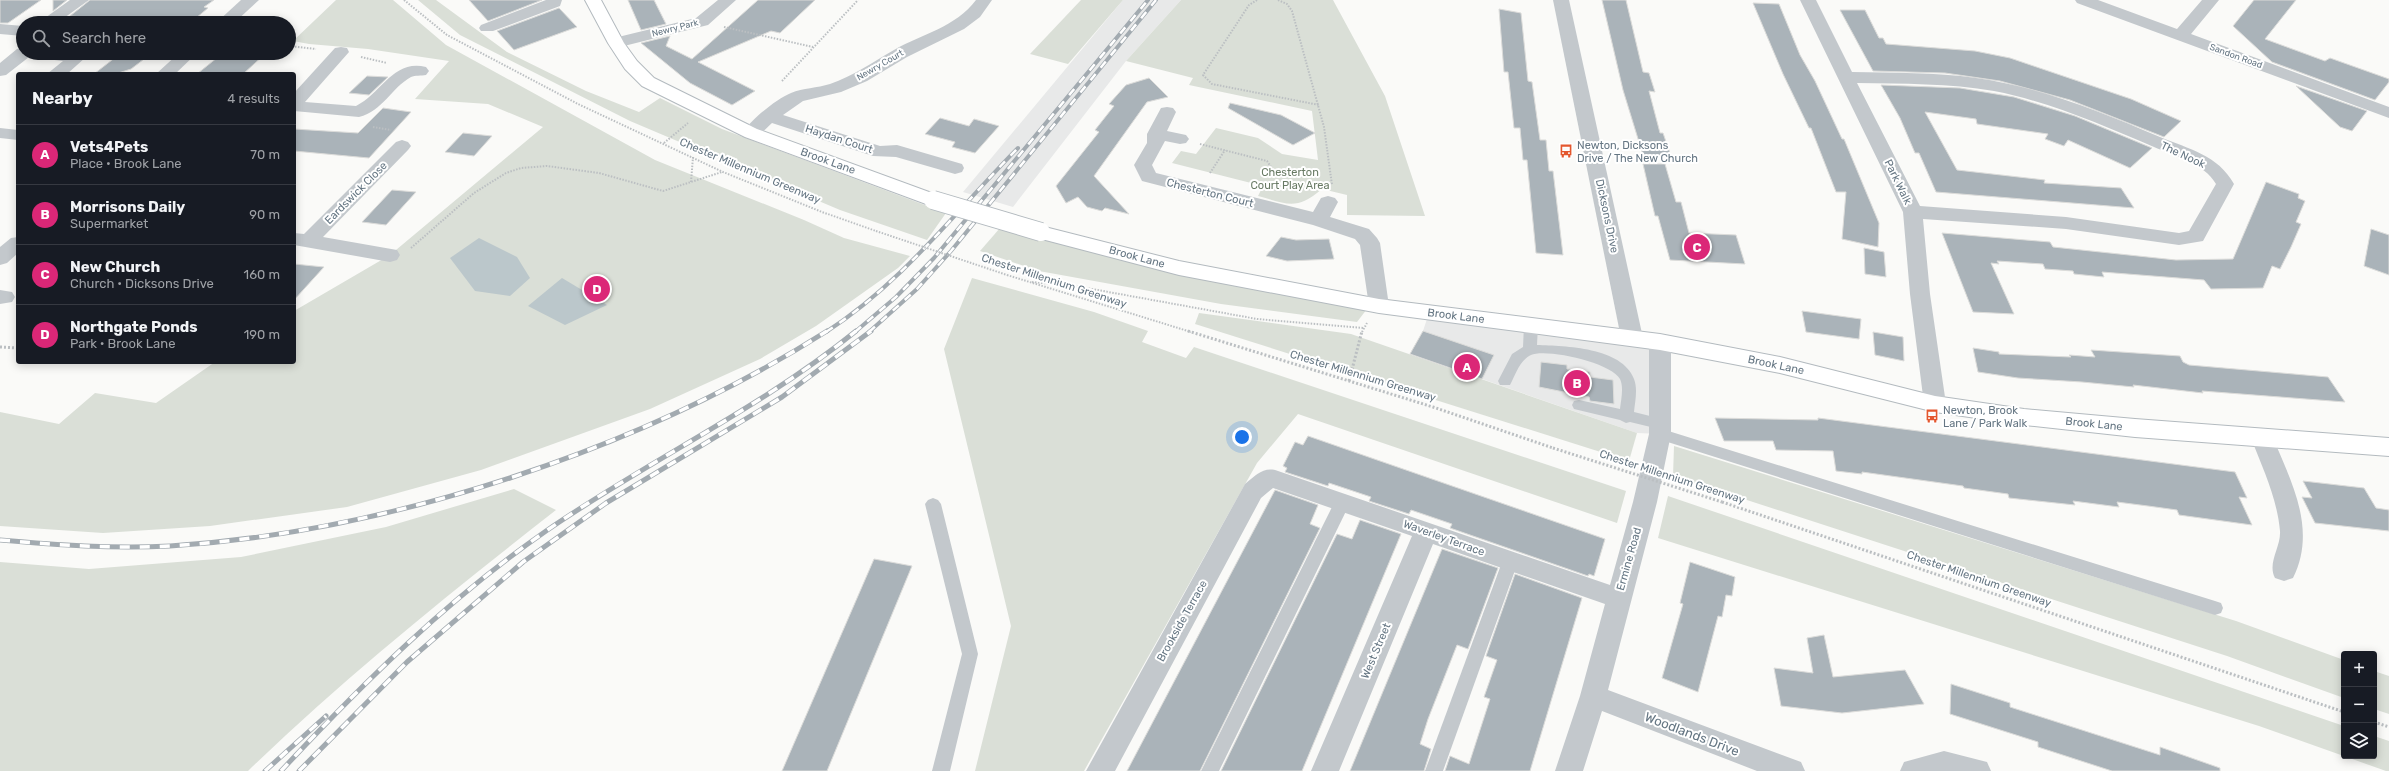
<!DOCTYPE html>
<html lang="en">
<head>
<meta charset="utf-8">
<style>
	:root { --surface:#171b24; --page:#20242c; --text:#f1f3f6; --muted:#9ea1a6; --line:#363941; --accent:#db2777 }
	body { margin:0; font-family:Rubik,sans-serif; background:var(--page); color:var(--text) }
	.controls { position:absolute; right:12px; bottom:12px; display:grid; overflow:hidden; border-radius:4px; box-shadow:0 2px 10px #0003 }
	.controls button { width:36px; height:36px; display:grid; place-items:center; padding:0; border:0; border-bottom:1px solid var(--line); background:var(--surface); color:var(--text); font:20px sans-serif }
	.you { position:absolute; left:1242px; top:437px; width:14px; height:14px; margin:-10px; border:3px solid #fff; border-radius:50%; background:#1a73e8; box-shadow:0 0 0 6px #1a73e833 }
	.badge { display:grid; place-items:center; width:26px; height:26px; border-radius:50%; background:var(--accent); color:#fff; font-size:13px; font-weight:700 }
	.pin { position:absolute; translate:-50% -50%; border:2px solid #fff; box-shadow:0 1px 4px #0006 }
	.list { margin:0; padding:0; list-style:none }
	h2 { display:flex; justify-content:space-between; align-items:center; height:52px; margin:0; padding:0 16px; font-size:17px }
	h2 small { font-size:13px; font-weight:400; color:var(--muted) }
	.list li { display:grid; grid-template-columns:26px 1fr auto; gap:12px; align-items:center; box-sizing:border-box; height:60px; padding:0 16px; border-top:1px solid var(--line) }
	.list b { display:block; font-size:15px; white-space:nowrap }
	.list p { margin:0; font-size:13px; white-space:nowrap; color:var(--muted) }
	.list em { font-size:13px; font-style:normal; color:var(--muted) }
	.icon { flex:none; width:22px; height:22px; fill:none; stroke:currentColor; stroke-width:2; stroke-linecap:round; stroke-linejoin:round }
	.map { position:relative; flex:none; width:2389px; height:771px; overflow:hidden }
	.search { position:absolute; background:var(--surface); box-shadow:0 2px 10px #0003; left:16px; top:16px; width:280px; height:44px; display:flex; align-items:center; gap:10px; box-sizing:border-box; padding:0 14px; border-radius:22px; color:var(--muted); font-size:15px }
	.panel { position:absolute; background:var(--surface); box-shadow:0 2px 10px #0003; left:16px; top:72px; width:280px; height:292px; border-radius:4px }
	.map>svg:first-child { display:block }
	.built { fill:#e8e9e9 }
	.green { fill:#dadfd7 }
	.water { fill:#bbc7cb }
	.building { fill:#aab3b9; stroke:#dcdcda }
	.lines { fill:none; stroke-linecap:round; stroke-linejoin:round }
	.secondary-casing { stroke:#b3babf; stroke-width:2 }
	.path-far1 { stroke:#bbbfc2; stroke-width:2; stroke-dasharray:1.5 1.5; stroke-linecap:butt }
	.path { stroke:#bbbfc2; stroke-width:3; stroke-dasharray:2 2; stroke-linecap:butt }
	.lane { fill:#c3c8cc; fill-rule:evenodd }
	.street { fill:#c3c8cc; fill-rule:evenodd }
	.secondary { fill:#fff; fill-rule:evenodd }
	.rail-far1-casing { stroke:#a2aab0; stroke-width:4 }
	.rail-casing { stroke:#a2aab0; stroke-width:5 }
	.rail-far1 { stroke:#fff; stroke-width:2.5; stroke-dasharray:8; stroke-linecap:butt }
	.rail { stroke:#fff; stroke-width:3.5; stroke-dasharray:10; stroke-linecap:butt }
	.secondary-bridge-casing { stroke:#b3babf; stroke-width:20; stroke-linecap:butt }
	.path-bridge-far1 { stroke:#bbbfc2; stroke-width:2; stroke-dasharray:1.5 1.5; stroke-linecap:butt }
	.path-bridge { stroke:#bbbfc2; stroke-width:3; stroke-dasharray:2 2; stroke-linecap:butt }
	.secondary-bridge { stroke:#fff; stroke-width:18 }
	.labels { text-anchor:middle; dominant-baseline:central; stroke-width:4; stroke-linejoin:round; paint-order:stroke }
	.far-street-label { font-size:9px; fill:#657683; stroke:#fff }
	.street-label { font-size:11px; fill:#657683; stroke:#fff }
	.poi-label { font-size:11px; fill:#657683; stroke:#fff; text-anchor:start }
	.park-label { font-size:11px; fill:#687a64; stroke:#fff }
	.near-street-label { font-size:13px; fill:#657683; stroke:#fff }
</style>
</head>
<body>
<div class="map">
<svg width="2389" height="771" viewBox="0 0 2389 771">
	<rect width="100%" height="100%" fill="#fafaf8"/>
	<g class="built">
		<path d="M1123,0H1181L1126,61L1013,207L963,192Z"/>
		<path d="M1429,313L1660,342V434L1637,433L1410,354L1423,331Z"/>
	</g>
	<g class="green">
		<path d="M336,0H393L446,45L655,160L804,220L844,238L910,256L898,268L816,326L760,359L650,409L481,470L347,507L210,526L103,533L0,526V412L59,424L95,393L156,403L215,362H294V311L390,255L543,127L488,104L415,99L449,61L368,49L309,44L293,41Z"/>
		<path d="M418,0H436L507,52L586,91L639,112L660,98L722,129L946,213L927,240L840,210L630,121L460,35Z"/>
		<path d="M1081,0H1123L1068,64L1030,54Z"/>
		<path d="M1181,0H1333L1385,96L1425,216L1347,215V195L1322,189C1296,211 1288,204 1258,196L1263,186L1172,163L1181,151L1196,154L1216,128L1258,138L1282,154L1318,160L1312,111L1189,85L1193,78L1126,61Z"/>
		<path d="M1000,228L1367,309L1357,322L1221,304L1039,271L980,251Z"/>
		<path d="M972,278L1094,312L1148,331L1142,342L1186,358L1194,347L1626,491L1617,523L1298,414L1257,463L1084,771H975L1011,626L944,349Z"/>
		<path d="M1199,313L1351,334L1637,433L1629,461L1195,324Z"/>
		<path d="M1674,446L2236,621L2344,660V698L2227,656L1673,476Z"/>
		<path d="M514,489L556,510C450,593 345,677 248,771H0V562L89,569L241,557L386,527Z"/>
		<path d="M1668,496L2344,726V756H2374V736L2389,741V771H2386L2259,726L1658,538Z"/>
		<path d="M2374,671L2389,676V714L2374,709Z"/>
	</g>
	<g class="water">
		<path d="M479,238L517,257L530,278L510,296L475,291L450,258Z"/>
		<path d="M562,278L607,305L565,325L528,306Z"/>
	</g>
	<g class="building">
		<path d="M0,0H41L8,23H0Z"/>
		<path d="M53,0H67L53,11Z"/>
		<path d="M90,0H214L204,7L208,8L190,23H76L84,17L70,16Z"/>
		<path d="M469,0H542L488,21Z"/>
		<path d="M628,0H654L666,24L641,30Z"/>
		<path d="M758,0H815L780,33L771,31L698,62L755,91L732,105L690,83L641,43L670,36L666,46L692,59Z"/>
		<path d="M1602,0H1626L1643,72L1649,73L1655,92L1649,91L1660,133H1663L1671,156L1643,155L1623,90Z"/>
		<path d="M2254,0H2296L2265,39L2325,61L2330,58L2389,79V82L2375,100L2272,62L2233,26Z"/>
		<path d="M1753,3L1779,4L1800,55L1815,81L1842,139H1844L1879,223L1878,247L1842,239L1846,192H1836L1811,128H1809L1783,74Z"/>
		<path d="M559,8L577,27L514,50L497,31Z"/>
		<path d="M1499,9L1521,13L1528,81L1532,82L1540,140H1546L1549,171H1553L1563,255L1536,253L1527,160H1523L1520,128H1514L1508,72H1504Z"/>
		<path d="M1840,10H1865L1879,38H1883L1886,44L1975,51L2010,58L2131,99L2181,121L2164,137L2070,100L2000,81L1945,73L1873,71Z"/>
		<path d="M121,53H152L131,69L115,74H94Z"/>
		<path d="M223,53H266L243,74H197Z"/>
		<path d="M367,76L388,77L369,95L349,93Z"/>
		<path d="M1149,78L1168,97L1147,102L1094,176L1129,214L1105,208L1102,211L1087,207L1078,197L1066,203L1056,186L1099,132L1095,130L1114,106L1109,104L1126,85Z"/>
		<path d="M1881,85L1960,88L2014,97L2075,116L2152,148L2130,168L2068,140L2064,146L2045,139L2048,134L1977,124L1976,119L1925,112L1957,170L2045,180L2044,183L2121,188L2134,208L1936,192L1919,153H1915L1900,118Z"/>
		<path d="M2296,86L2367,111L2352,131L2340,127Z"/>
		<path d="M1230,103L1281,115L1315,133L1293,145L1228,108Z"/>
		<path d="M383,108L411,112L369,158L294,151V129L358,133Z"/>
		<path d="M940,118L969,126L974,119L999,126L975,153L952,147L955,142L925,134Z"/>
		<path d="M463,133L492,136L474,156L445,152Z"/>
		<path d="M1643,164H1665L1676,202H1681L1689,233L1736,235L1745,264L1670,260L1658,216H1655Z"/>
		<path d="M2266,182L2299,194L2298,198L2305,201L2296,222L2301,224L2291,247L2280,269L2272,266L2263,288L2211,289L2204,280L2102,272L2104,277L2074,274L2073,271L2045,269L2043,264L1997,261L1999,264L1991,263L2014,314L1973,312L1942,233L2050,242L2053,247L2176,260L2233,259Z"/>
		<path d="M392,190L416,192L386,225L362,222Z"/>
		<path d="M2371,229L2389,235V275L2364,266Z"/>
		<path d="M1281,237L1296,240L1329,239L1334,259L1287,261L1266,256Z"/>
		<path d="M1864,248L1884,252L1886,277L1865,274Z"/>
		<path d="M294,264L324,267L294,300Z"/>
		<path d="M1802,311L1861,319L1859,339L1806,332Z"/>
		<path d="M1423,331L1494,355L1482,379L1410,354Z"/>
		<path d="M1873,332L1903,337L1904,361L1875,355Z"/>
		<path d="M1973,348L1999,352V354L2071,357L2069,355L2095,357L2091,350L2180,356L2183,362L2189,365L2328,377L2345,402L2202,391L2203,393L2133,385L2134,387L2082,382L2018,378L1978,372Z"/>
		<path d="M1541,362L1567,365V369L1590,372V377L1613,380L1614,404L1590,401L1589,397L1539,387Z"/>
		<path d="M1715,418L1818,420V418L2235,472L2247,498L2239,497L2252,525L2179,515L2177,510L2148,506L2117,502L2119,507L2073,501L2075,505L2009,498L2008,494L1964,488L1963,486L1862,472V474L1836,471L1833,451L1776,450L1773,441H1724Z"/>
		<path d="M1308,436L1605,539L1594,576L1589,574L1588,576L1450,528L1452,524L1411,510L1409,514L1369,501L1371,497L1329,483L1328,486L1285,472L1287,468L1283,466L1295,442L1303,445Z"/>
		<path d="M2303,481L2364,488L2376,508L2389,510V531L2315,523L2302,497L2312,498Z"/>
		<path d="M1275,490L1318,505L1310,524L1320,528L1200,771H1127Z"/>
		<path d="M1360,520L1401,534L1302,771H1221L1337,534L1352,539Z"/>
		<path d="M1442,549L1498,568L1468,649L1457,645L1428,719L1420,744L1431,749L1424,771H1350Z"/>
		<path d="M874,559L912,566L827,771H782Z"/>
		<path d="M1690,562L1735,577L1732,596L1726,595L1722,617L1718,616L1698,692L1662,678L1683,604L1680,603Z"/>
		<path d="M1515,574L1582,598L1530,771H1445L1450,756L1469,764L1490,699L1484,697L1497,660L1486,656Z"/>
		<path d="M1824,635L1833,677L1905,670L1924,704L1842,713L1781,706L1774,668L1813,673L1807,638Z"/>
		<path d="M1951,684L2010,703V707L2160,755V747L2220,768V771H2112L2038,747V742L1950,714Z"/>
	</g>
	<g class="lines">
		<g class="secondary-casing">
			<g id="secondary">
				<path d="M585,0H601L624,43L637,61L654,78L757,129L940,196L943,200L940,204L933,206L926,204L745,137L642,86L625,69L608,43Z"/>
				<path d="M1041,226L1179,261L1379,299L1660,334L1780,357L1935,396L2024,409L2135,419L2389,438V456L2135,437L2024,425L1935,412L1780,373L1660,350L1379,313L1179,275L1034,237L1031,232L1034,227Z"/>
			</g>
		</g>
		<g class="path-far1">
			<path d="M404,0L447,35L578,104L723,172L822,212L876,231"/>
			<path d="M1257,0L1249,5L1203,75L1212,84L1319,105"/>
			<path d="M1278,0L1287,4L1292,11L1324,127L1332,185"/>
			<path d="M724,27L813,47"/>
			<path d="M289,46L316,49"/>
			<path d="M96,55L106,53"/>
			<path d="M361,57L387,63"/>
			<path d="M782,81L858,0"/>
			<path d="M373,127L391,130"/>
			<path d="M664,143L688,123"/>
			<path d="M1200,144L1267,161L1271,167"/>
			<path d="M1210,173L1225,150"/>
			<path d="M691,182L693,157"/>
			<path d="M411,248L474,193L506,173L521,168L547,166L599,173L663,191L722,172"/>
			<path d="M1007,275L1191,332"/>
			<path d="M1032,282L1081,287L1257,319L1363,328"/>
			<path d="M1362,332L1367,323"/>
		</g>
		<g class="path">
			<path d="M1188,331L1433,407L1553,448"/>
			<path d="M0,347L18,348"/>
			<path d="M1349,381L1362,331"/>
			<path d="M1722,502L2344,712"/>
			<path d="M2374,722L2389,727"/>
		</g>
		<g class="lane">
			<path d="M1531,320L1538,325L1537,345C1565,346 1622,347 1634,379C1638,389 1635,402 1634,412L1666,420L1668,424L1662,429L2215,601L2221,603L2223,608L2221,613L2215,615L1655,438L1653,434L1659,429L1630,422L1626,423L1620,420L1574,409L1572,405L1574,401L1579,400L1620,409C1621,400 1624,387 1620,379C1611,362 1545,348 1531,355C1519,361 1516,374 1510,385H1500L1498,381L1512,354L1523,347L1524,325Z"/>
			<path d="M1343,495L1348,497L1351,501L1219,771H1201L1335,501L1338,497Z"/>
			<path d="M933,498L938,500L941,504L978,654L950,771H932L962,654L925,504L928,500Z"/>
			<path d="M1510,556L1516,557L1518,562L1443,771H1425L1502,562L1504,557Z"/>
		</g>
		<g class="street">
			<path d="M70,0H89L57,23H38Z"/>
			<path d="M241,0H259L234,23H216Z"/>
			<path d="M546,0H562L560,6L493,31H481L479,28L481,25Z"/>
			<path d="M718,0H736L708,25L616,48L610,47L608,43L610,39L696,18Z"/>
			<path d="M976,0H992L980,17L964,29L907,57L867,81L841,92L803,101L783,115L880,146L897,145L962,164L964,168L962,172L955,174L896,157L873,156L772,123C763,131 758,140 745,137L742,133C751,120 776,99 791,93C803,88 817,88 830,84C853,76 873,62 894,50C922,34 956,27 976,0Z"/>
			<path d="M1553,0H1569L1643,338L1640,343L1632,346L1624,343L1621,338Z"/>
			<path d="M1800,0H1816L1852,72C1893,73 1935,72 1976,78C2040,87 2101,112 2160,137C2189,149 2218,155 2234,184L2203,241L2179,245L2066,229L1923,219L1930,294L1946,404L1943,410L1935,412L1927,410L1924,404L1910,294L1903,212ZM1857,83C1903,84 1949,83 1994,91C2050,102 2102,125 2154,147C2175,156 2204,163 2216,184L2189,231L2179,233L2066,217L1920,206Z"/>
			<path d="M2075,0H2098L2177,29L2202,0H2219L2191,34L2389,107V118L2077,3Z"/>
			<path d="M0,24L23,26V36L0,34Z"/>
			<path d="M341,47L347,48L349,52L305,102L356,106C382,93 393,59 426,67L429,71L426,75C421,76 415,75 411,77C391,88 383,111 359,117L294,111V93L335,48Z"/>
			<path d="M23,48V53H82L86,57L67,74H47L63,61L29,57L6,75L0,76V63L17,49Z"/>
			<path d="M179,53H197L175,74H156Z"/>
			<path d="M1167,107L1173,108L1176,112L1167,131L1186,135L1189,139L1186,143L1180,144L1165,141L1152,165L1156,173L1313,212L1321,198L1328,196L1335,198L1338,202L1330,217L1369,229L1377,238L1380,243L1389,306L1386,311L1379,313L1372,311L1369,306L1360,245L1355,239L1313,225L1142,181L1134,165L1147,143V134L1161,108Z"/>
			<path d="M0,128L18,130V140L0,138Z"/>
			<path d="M402,140L408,142L411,146L408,150L323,237L397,250L400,255L397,260L390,262L294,245V233L304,234L396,142Z"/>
			<path d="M18,237V253L7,263L0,265V247L11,238Z"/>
			<path d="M0,290L12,292L15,297L12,302L0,304Z"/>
			<path d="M1660,334L1668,337L1671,342V434L1657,502L1608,690L1801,762L1805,771H1757L1602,711L1583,771H1555L1580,696L1605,604L1433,544L1339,771H1311L1412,536L1273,488L1261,498L1115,771H1086L1245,484C1256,475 1264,466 1278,471L1610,585L1633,502L1649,434V342L1652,337Z"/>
			<path d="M2262,429L2270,432L2273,438C2292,483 2317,530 2293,578L2284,581L2275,578C2267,563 2281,547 2280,531C2277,498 2263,469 2251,438L2254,432Z"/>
			<path d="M1944,751L1987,762L1991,771H1900L1904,762Z"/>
		</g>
		<use href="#secondary" class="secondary"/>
		<g class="rail-far1-casing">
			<g id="rail-far1">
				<path d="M826,332C902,283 955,212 1018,148"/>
				<path d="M855,332L896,297L934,258L1148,0"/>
				<path d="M869,332L917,289L951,251L1156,0"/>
			</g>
		</g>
		<g class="rail-casing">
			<g id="rail">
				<path d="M0,540C57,545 113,549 170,546C390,532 641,449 827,331"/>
				<path d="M265,771L326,716"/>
				<path d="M281,771C363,683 447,600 546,531C647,461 760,409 856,331"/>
				<path d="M299,771L407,662L523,562L606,503L782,397L871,331"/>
			</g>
		</g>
		<use href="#rail-far1" class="rail-far1"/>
		<use href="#rail" class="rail"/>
		<g class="secondary-bridge-casing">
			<path id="secondary-bridge" d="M933,200L1041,232"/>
		</g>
		<path class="path-bridge-far1" d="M876,231L1007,275"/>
		<path class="path-bridge" d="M1553,448L1722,502"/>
		<use href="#secondary-bridge" class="secondary-bridge"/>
	</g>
	<defs>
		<g id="bus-bare" transform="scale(1.08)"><path d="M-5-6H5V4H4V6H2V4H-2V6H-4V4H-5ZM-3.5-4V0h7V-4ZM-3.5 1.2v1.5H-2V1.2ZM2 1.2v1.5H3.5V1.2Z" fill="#e4572e" stroke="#fff" stroke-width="2.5" paint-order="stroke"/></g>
	</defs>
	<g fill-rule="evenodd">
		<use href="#bus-bare" x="1566" y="151"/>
		<use href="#bus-bare" x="1932" y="416"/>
	</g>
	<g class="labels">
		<g class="far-street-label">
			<text transform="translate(675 28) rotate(-14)">Newry Park</text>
			<text transform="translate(2236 56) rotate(20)">Sandon Road</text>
			<text transform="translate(880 65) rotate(-30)">Newry Court</text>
		</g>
		<g class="street-label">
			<text transform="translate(839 139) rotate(18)">Haydan Court</text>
			<text transform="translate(2183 155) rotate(25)">The Nook</text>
			<text transform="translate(828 161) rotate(20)">Brook Lane</text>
			<text transform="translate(750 171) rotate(23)">Chester Millennium Greenway</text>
			<text transform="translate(1898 182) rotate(64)">Park Walk</text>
			<text transform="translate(356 193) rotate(-45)">Eardswick Close</text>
			<text transform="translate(1210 193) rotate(14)">Chesterton Court</text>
			<text transform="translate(1607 216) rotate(78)">Dicksons Drive</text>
			<text transform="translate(1137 257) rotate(15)">Brook Lane</text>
			<text transform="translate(1054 281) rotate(18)">Chester Millennium Greenway</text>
			<text transform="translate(1456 316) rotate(7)">Brook Lane</text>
			<text transform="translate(1776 365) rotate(12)">Brook Lane</text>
			<text transform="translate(1363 376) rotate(17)">Chester Millennium Greenway</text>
			<text transform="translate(2094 424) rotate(6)">Brook Lane</text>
			<text transform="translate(1672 477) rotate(18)">Chester Millennium Greenway</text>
			<text transform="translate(1444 538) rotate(20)">Waverley Terrace</text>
			<text transform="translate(1629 559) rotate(-74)">Ermine Road</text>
			<text transform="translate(1979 579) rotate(19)">Chester Millennium Greenway</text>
			<text transform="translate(1182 621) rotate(-61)">Brookside Terrace</text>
			<text transform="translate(1376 651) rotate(-67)">West Street</text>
		</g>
		<g class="poi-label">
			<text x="1577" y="145">Newton, Dicksons<tspan x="1577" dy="13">Drive / The New Church</tspan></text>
			<text x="1943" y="410">Newton, Brook<tspan x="1943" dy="13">Lane / Park Walk</tspan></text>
		</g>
		<g class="park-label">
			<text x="1290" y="172">Chesterton<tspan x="1290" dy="13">Court Play Area</tspan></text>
		</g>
		<g class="near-street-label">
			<text transform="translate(1692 734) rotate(21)">Woodlands Drive</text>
		</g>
	</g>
</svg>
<div class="controls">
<button>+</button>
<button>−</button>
<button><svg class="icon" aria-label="layers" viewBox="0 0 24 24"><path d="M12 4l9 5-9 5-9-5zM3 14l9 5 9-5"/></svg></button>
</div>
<div class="you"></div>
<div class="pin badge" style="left:1467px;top:367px">A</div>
<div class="pin badge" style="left:1577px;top:383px">B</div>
<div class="pin badge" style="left:1697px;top:247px">C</div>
<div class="pin badge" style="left:597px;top:289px">D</div>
<div class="search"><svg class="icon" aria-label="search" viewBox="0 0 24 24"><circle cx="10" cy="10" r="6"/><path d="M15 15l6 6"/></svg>Search here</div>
<section class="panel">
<h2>Nearby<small>4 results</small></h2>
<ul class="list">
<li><span class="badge">A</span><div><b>Vets4Pets</b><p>Place · Brook Lane</p></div><em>70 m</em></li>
<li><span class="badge">B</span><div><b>Morrisons Daily</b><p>Supermarket</p></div><em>90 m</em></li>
<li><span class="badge">C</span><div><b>New Church</b><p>Church · Dicksons Drive</p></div><em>160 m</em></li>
<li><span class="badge">D</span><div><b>Northgate Ponds</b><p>Park · Brook Lane</p></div><em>190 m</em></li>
</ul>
</section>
</div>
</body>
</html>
